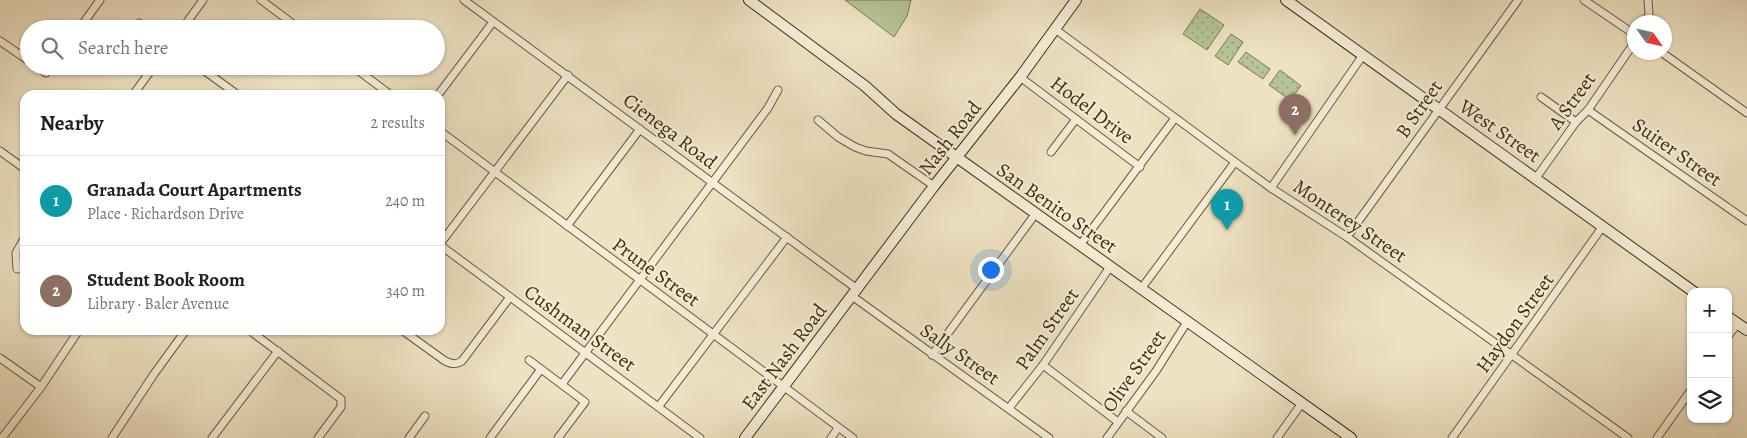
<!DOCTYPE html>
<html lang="en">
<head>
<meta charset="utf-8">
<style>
	:root { --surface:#fff; --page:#f6f6f6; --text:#222; --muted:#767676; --line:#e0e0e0; --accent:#8f2418 }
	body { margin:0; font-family:Alegreya,serif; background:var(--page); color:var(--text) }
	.controls { position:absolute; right:15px; bottom:15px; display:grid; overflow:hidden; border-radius:10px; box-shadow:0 1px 4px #0004 }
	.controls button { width:45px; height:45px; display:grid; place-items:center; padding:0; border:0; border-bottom:1px solid var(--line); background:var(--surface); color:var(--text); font:25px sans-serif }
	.compass { position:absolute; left:1627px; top:15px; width:45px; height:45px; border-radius:50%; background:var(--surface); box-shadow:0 1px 4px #0004; rotate:124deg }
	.you { position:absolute; left:990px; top:269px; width:18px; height:18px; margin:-12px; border:4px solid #fff; border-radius:50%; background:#1a73e8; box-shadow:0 0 0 8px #1a73e833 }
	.badge { display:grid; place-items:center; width:32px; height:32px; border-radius:50%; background:var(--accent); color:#fff; font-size:16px; font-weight:700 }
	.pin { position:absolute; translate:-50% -41px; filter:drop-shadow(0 1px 2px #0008) }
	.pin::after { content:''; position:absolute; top:26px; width:18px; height:15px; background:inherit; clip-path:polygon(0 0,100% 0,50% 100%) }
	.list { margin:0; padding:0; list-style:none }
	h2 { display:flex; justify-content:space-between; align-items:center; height:65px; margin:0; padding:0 20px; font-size:21px }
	h2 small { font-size:16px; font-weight:400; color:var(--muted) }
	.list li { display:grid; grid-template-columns:32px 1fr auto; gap:15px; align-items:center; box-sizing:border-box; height:90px; padding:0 20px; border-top:1px solid var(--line) }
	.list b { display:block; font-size:19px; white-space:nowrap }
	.list p { margin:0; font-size:16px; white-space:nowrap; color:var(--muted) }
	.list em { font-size:16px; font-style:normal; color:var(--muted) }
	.icon { flex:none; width:28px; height:28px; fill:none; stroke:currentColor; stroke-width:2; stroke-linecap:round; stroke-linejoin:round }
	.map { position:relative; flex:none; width:1747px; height:438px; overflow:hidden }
	.search { position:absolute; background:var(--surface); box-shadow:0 1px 4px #0004; left:20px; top:20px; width:425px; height:55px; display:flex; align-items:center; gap:12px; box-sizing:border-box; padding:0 18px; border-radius:28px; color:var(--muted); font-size:19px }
	.panel { position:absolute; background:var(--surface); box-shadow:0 1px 4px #0004; left:20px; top:90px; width:425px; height:245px; border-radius:15px }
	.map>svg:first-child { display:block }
	.grass { fill:url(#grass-dots); stroke:#7b7954 }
	.garden { fill:#b5c496; stroke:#7b7954 }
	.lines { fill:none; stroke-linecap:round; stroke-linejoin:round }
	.street-casing { stroke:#6c5b3d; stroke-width:9 }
	.secondary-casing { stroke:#412e11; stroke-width:12 }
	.street { stroke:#f4ecd7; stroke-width:7 }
	.secondary { stroke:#f4ecd7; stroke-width:10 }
	.labels { text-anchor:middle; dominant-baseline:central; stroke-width:4; stroke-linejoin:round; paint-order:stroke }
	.street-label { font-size:20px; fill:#412e11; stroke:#f4ecd7 }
</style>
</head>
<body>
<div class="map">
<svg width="1747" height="438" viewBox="0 0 1747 438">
	<defs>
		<pattern id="grass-dots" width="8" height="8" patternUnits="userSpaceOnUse" patternTransform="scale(1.25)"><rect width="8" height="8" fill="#b5c496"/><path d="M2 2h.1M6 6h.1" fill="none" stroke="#95a079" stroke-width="1.8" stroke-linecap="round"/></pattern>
	</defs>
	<rect width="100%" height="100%" fill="#eee2c2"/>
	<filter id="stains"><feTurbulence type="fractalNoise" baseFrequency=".004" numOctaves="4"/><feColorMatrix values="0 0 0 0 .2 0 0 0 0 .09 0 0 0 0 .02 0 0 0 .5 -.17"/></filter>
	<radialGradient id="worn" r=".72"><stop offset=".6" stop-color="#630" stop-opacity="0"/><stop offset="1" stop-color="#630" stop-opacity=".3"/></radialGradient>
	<g class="grass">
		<path d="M1200,9L1224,25L1207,50L1183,34Z"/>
		<path d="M1231,34L1243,42L1228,65L1215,56Z"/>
		<path d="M1246,52L1270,69L1263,79L1238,62Z"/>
		<path d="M1280,70L1301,86L1290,100L1269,85Z"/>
	</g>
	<path class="garden" d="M845,0H911L907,16L894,37Z"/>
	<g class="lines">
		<g class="street-casing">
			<g id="street">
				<path d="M261,0L300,29"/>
				<path d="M464,0L857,289"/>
				<path d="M1584,0L1634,34"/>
				<path d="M1646,22L1649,14L1648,0"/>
				<path d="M139,23L146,29"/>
				<path d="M79,29L100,0"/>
				<path d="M182,29L203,0"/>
				<path d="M1055,29L1235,162L1271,188L1347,237L1628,438"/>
				<path d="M0,41L29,61"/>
				<path d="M1661,52L1747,113"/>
				<path d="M36,66L46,73L51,66"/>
				<path d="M198,66L238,95"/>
				<path d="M352,66L391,95"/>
				<path d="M1024,80L1140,167"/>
				<path d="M133,95L154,66"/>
				<path d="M438,95L493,22"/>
				<path d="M1541,97L1576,122"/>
				<path d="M1588,110L1747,221"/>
				<path d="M818,120L838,137L855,147L866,151L888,154L934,186"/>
				<path d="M440,131L853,438"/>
				<path d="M0,151L25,169"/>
				<path d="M1051,152L1076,119"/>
				<path d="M1536,178L1576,122L1588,110L1634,43"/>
				<path d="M1271,188L1363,55"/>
				<path d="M567,226L640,129"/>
				<path d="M1347,237L1518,0"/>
				<path d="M440,244L568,75"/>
				<path d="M440,245L700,438"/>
				<path d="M1080,245L1175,118"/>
				<path d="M17,269L16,253L25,237"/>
				<path d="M1141,289L1235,162"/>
				<path d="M852,296L1049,438"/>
				<path d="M249,330L341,399V407L318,438"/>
				<path d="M402,330L445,361C452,364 456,365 462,361L510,297"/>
				<path d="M1728,336L1738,323"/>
				<path d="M932,355L1036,213"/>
				<path d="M0,358L41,387"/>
				<path d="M529,360L585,402L558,438"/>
				<path d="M1043,365L1118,422"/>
				<path d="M562,384L768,108L778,90"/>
				<path d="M659,406L787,237"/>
				<path d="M1009,408L1043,365L1110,267"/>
				<path d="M1126,411L1162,438"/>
				<path d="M2,438L41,387L79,330"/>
				<path d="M112,438L154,374L186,330"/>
				<path d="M212,438L278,351"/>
				<path d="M409,438L425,416"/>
				<path d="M490,438L541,369"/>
				<path d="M831,438L838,428"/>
				<path d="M1107,438L1156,371L1187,322"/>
				<path d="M1277,438L1302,403"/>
				<path d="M1452,438L1603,226"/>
				<path d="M1657,438L1691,390"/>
			</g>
		</g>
		<g class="secondary-casing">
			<g id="secondary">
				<path d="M749,0L865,86L896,114L1351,438"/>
				<path d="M1286,0L1694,292"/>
				<path d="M1728,317L1747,330"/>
				<path d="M745,438L934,186L1021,76L1076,0"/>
			</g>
		</g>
		<use href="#street" class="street"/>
		<use href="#secondary" class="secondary"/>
	</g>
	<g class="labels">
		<g class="street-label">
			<text transform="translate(1572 101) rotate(-54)">A Street</text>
			<text transform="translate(1419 109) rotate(-55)">B Street</text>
			<text transform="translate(1092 110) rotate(37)">Hodel Drive</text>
			<text transform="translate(670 131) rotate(37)">Cienega Road</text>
			<text transform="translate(1500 131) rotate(35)">West Street</text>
			<text transform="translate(950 138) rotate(-52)">Nash Road</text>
			<text transform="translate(1677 152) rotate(35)">Suiter Street</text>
			<text transform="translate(1057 208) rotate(35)">San Benito Street</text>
			<text transform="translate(1350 221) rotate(34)">Monterey Street</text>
			<text transform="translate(656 272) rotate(36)">Prune Street</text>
			<text transform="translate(1515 323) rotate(-54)">Haydon Street</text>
			<text transform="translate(580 328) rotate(36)">Cushman Street</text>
			<text transform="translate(1047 329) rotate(-55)">Palm Street</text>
			<text transform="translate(960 354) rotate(35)">Sally Street</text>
			<text transform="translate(784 357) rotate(-53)">East Nash Road</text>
			<text transform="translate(1134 371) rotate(-55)">Olive Street</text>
		</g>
	</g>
	<rect width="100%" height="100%" filter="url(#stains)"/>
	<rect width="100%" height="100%" fill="url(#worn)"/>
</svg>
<div class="controls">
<button>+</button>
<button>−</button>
<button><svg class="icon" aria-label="layers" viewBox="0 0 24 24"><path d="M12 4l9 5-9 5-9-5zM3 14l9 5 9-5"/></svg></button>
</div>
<svg class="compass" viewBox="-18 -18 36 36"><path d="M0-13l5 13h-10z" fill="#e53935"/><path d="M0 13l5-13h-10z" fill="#767676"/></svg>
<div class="you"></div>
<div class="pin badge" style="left:1227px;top:230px;background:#0f9aa8">1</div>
<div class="pin badge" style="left:1295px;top:135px;background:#8d6e63">2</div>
<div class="search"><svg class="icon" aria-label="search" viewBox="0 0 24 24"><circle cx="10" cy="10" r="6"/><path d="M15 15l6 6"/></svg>Search here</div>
<section class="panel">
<h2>Nearby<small>2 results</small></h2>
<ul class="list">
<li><span class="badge" style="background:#0f9aa8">1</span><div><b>Granada Court Apartments</b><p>Place · Richardson Drive</p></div><em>240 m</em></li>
<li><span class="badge" style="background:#8d6e63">2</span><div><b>Student Book Room</b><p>Library · Baler Avenue</p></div><em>340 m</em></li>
</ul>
</section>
</div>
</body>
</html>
